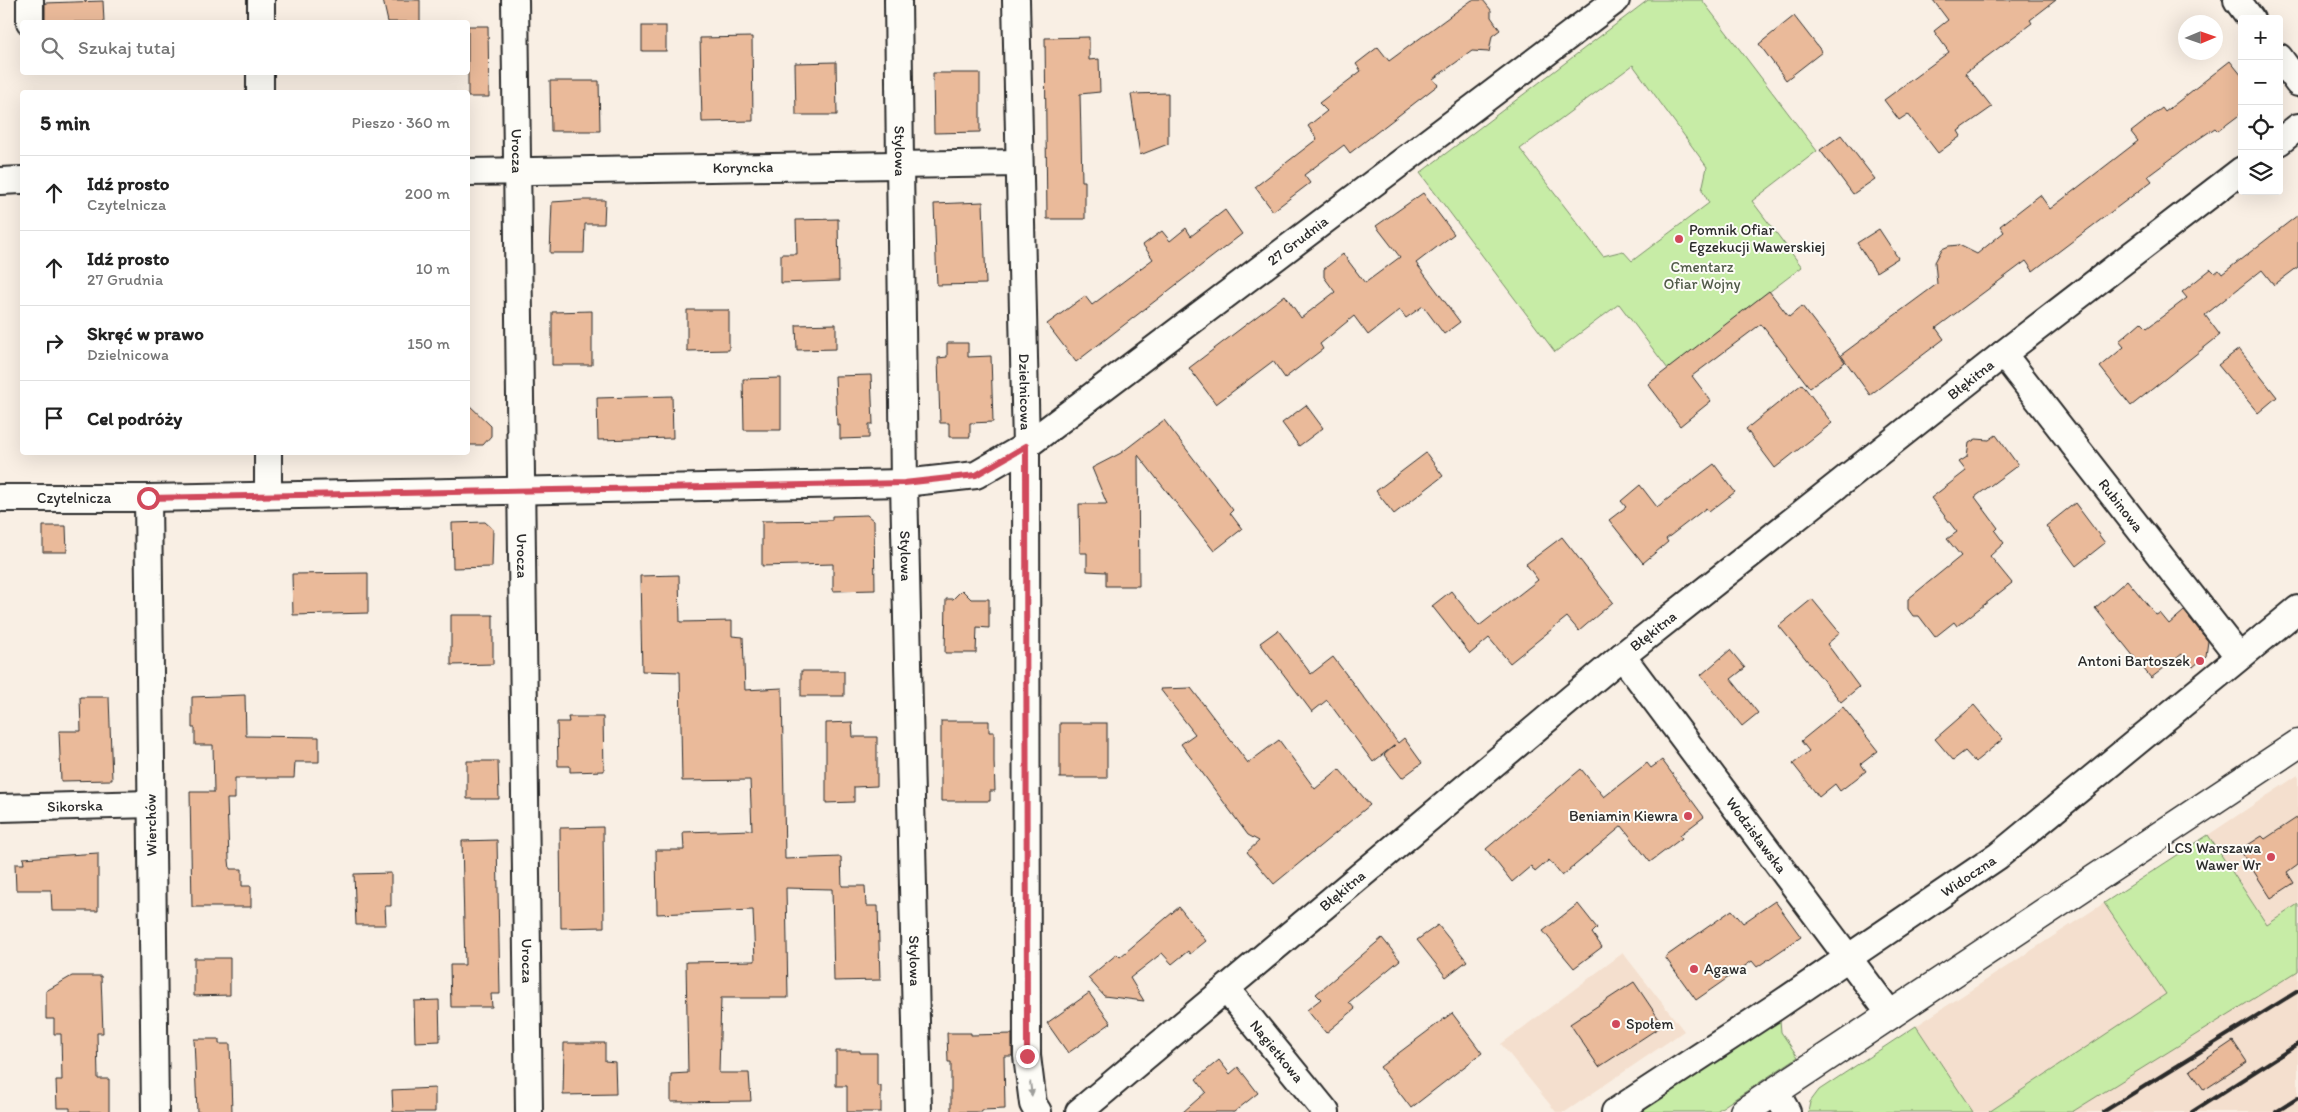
<!DOCTYPE html>
<html lang="pl">
<head>
<meta charset="utf-8">
<style>
	:root { --surface:#fff; --page:#f6f6f6; --text:#222; --muted:#767676; --line:#e0e0e0 }
	body { margin:0; font-family:Itim,sans-serif; background:var(--page); color:var(--text) }
	.controls { position:absolute; right:15px; top:15px; display:grid; overflow:hidden; border-radius:5px; box-shadow:0 5px 20px #0002 }
	.controls button { width:45px; height:45px; display:grid; place-items:center; padding:0; border:0; border-bottom:1px solid var(--line); background:var(--surface); color:var(--text); font:25px sans-serif }
	.compass { position:absolute; left:2178px; top:15px; width:45px; height:45px; border-radius:50%; background:var(--surface); box-shadow:0 5px 20px #0002; rotate:88deg }
	.stop { position:absolute; width:15px; height:15px; margin:-11px; border:4px solid #d1495b; border-radius:50%; background:#fff }
	.stop.end { background:#d1495b; border-color:#fff; box-shadow:0 1px 5px #0008 }
	.list { margin:0; padding:0; list-style:none }
	h2 { display:flex; justify-content:space-between; align-items:center; height:65px; margin:0; padding:0 20px; font-size:21px }
	h2 small { font-size:16px; font-weight:400; color:var(--muted) }
	.list li { display:grid; grid-template-columns:32px 1fr auto; gap:15px; align-items:center; box-sizing:border-box; height:75px; padding:0 20px; border-top:1px solid var(--line) }
	.list b { display:block; font-size:19px; white-space:nowrap }
	.list p { margin:0; font-size:16px; white-space:nowrap; color:var(--muted) }
	.list em { font-size:16px; font-style:normal; color:var(--muted) }
	.icon { flex:none; width:28px; height:28px; fill:none; stroke:currentColor; stroke-width:2; stroke-linecap:round; stroke-linejoin:round }
	.map { position:relative; flex:none; width:2298px; height:1112px; overflow:hidden }
	.search { position:absolute; background:var(--surface); box-shadow:0 5px 20px #0002; left:20px; top:20px; width:450px; height:55px; display:flex; align-items:center; gap:12px; box-sizing:border-box; padding:0 18px; border-radius:5px; color:var(--muted); font-size:19px }
	.panel { position:absolute; background:var(--surface); box-shadow:0 5px 20px #0002; left:20px; top:90px; width:450px; height:365px; border-radius:5px }
	.map>svg:first-child { display:block }
	.built { fill:#f4dfce }
	.green { fill:#c7eca6; stroke:#798c68; fill-rule:evenodd }
	.building { fill:#eaba9a; stroke:#2b2b2b }
	.lines { fill:none; stroke-linecap:round; stroke-linejoin:round }
	.minor-casing { stroke:#2b2b2b; stroke-width:30 }
	.major-casing { stroke:#2b2b2b; stroke-width:31 }
	.minor { stroke:#fdfcf7; stroke-width:26 }
	.major { stroke:#fdfcf7; stroke-width:28 }
	.rail { stroke:#2b2b2b; stroke-width:4 }
	.oneway { fill:#9e9e9b }
	.route { stroke:#d1495b; stroke-width:6 }
	.poi-dot { fill:#d1495b; stroke:#fdfcf7; stroke-width:2 }
	.labels { text-anchor:middle; dominant-baseline:central; stroke-width:4; stroke-linejoin:round; paint-order:stroke }
	.street-label { font-size:15px; fill:#2b2b2b; stroke:#fdfcf7 }
	.poi-label { font-size:15px; fill:#2b2b2b; stroke:#fdfcf7; text-anchor:start }
	.park-label { font-size:15px; fill:#525b4a; stroke:#fdfcf7 }
</style>
</head>
<body>
<div class="map">
<svg width="2298" height="1112" viewBox="0 0 2298 1112">
	<rect width="100%" height="100%" fill="#f9efe4"/>
	<filter id="ink" filterUnits="userSpaceOnUse"><feTurbulence type="fractalNoise" baseFrequency=".02" numOctaves="2"/><feDisplacementMap in="SourceGraphic" scale="10" xChannelSelector="R" yChannelSelector="G"/><feConvolveMatrix kernelMatrix="1 2 1 2 8 2 1 2 1" color-interpolation-filters="sRGB"/></filter>
	<g filter="url(#ink)">
		<g class="built">
			<path d="M2298,775V1112H2072L2168,1051L2267,925L2208,835Z"/>
			<path d="M2104,903L2167,994L1989,1112H1973L1916,1026Z"/>
			<path d="M1623,953L1684,1031L1565,1112H1556L1501,1044Z"/>
		</g>
		<g class="green">
			<path d="M1648,0H1702L1817,151L1752,201L1802,267L1668,369L1619,304L1555,352L1420,173ZM1633,65L1707,167L1702,190L1709,203L1632,261L1623,251L1603,256L1520,149Z"/>
			<path d="M2208,835L2267,925L2298,904V971L2072,1112H1989L2166,994L2104,903Z"/>
			<path d="M1780,1020L1781,1032L1798,1057L1715,1112H1641Z"/>
			<path d="M1916,1026L1973,1112H1808L1810,1102L1819,1090Z"/>
		</g>
		<g class="building">
			<path d="M383,0H420V22H388Z"/>
			<path d="M1472,0H1483L1491,10V17L1500,30L1492,36L1489,52L1472,51L1433,79L1438,85L1350,153L1344,145L1304,175L1310,183L1273,211L1255,187L1317,139L1308,126L1327,111L1319,103L1361,71L1356,64L1378,47L1389,61Z"/>
			<path d="M1933,0H2056L2030,20L2032,23L1965,73L1992,107L1958,131L1961,136L1938,153L1908,114L1899,120L1884,100L1949,52L1934,31L1948,20Z"/>
			<path d="M103,1L104,22H45V3Z"/>
			<path d="M1794,16L1822,52L1786,80L1759,44Z"/>
			<path d="M468,26H488L489,97H468Z"/>
			<rect x="642" y="26" width="24" height="25"/>
			<path d="M752,37L753,121L702,122L700,38Z"/>
			<path d="M1089,37V60L1099,59L1100,92L1080,94L1082,181H1085V219H1047L1045,38Z"/>
			<path d="M2230,61L2242,76V113L2218,131L2215,128L2191,144L2148,176L2152,181L2033,271L2026,261L1936,328L1944,339L1870,395L1841,355L1937,284L1935,262L1942,249L1949,246L1959,245L1977,254L2004,232L2000,226L2040,195L2050,209L2138,141L2131,132L2162,108L2165,112Z"/>
			<path d="M836,62L837,115H796L795,63Z"/>
			<path d="M933,73H980V132L934,133Z"/>
			<path d="M550,81H599L600,131H551Z"/>
			<path d="M1168,93V144L1140,155L1131,94Z"/>
			<path d="M1841,135L1875,179L1853,194L1820,150Z"/>
			<path d="M1423,193L1454,234L1416,263L1460,322L1444,334L1423,306L1406,318L1400,310L1368,335L1354,316L1320,344L1323,349L1285,378L1273,361L1216,404L1189,368L1285,295L1301,318L1335,292L1324,277V269L1343,254L1365,283L1400,257L1376,226Z"/>
			<path d="M582,200H605L604,224H585L584,253H550L552,202Z"/>
			<path d="M983,202L986,284L937,285L934,204Z"/>
			<path d="M1225,210L1242,234L1076,362L1047,324L1085,296L1092,305L1153,259L1143,245L1162,231L1170,241L1186,228L1191,236Z"/>
			<path d="M2298,215V267L2274,285L2262,270L2205,315L2220,335L2131,406L2100,367L2124,347L2119,341L2141,322L2147,328L2187,298L2182,292L2211,269L2215,273L2219,270L2222,274Z"/>
			<path d="M838,219L839,281L781,283V254H797L796,220Z"/>
			<path d="M1879,229L1898,258L1876,272L1857,243Z"/>
			<path d="M1769,291L1789,317L1802,306L1845,362L1810,388L1761,324L1692,376L1711,401L1680,426L1648,384Z"/>
			<path d="M687,310H729V350L687,351Z"/>
			<path d="M592,311V365H552V312Z"/>
			<path d="M836,324V349L797,350L796,325Z"/>
			<path d="M947,343H968V357L991,356L993,422L970,423V437H949V423H940L938,358L947,357Z"/>
			<path d="M2239,349L2277,397L2258,413L2218,365Z"/>
			<path d="M871,375L873,424H869V438L840,439V425H837L835,376Z"/>
			<path d="M781,378V430H744L743,379Z"/>
			<path d="M1802,384L1832,423L1775,468L1746,429Z"/>
			<path d="M672,396L673,438L598,440L597,398Z"/>
			<path d="M468,404L491,426V436L483,445H468Z"/>
			<path d="M1306,405L1323,428L1299,446L1282,423Z"/>
			<path d="M1164,420L1233,510L1230,513L1242,529L1214,551L1138,455L1139,586H1106V572L1087,571V553H1080L1079,504H1107L1092,468L1121,453Z"/>
			<path d="M1996,435L2018,465L1975,497L1998,528L1995,531L2004,543L1990,556L2012,583L1957,626L1954,622L1935,637L1919,616H1913L1908,609V599L1961,556L1947,539L1957,532L1931,498L1966,471L1959,462L1967,457L1969,443L1976,439L1989,440Z"/>
			<path d="M1426,453L1443,476L1394,514L1376,491Z"/>
			<path d="M1714,464L1735,492L1709,512L1706,508L1666,539L1668,542L1643,563L1609,520L1626,507L1621,501L1640,485L1657,507Z"/>
			<path d="M2075,503L2105,543L2076,566L2046,526Z"/>
			<path d="M867,515L874,521L875,590L833,591V564L762,566V521L832,520V516Z"/>
			<path d="M485,522L493,529L492,567L453,568L452,523Z"/>
			<path d="M43,526H66L67,552H43Z"/>
			<path d="M1562,537L1613,602L1579,631L1567,617L1510,663L1489,638L1470,654L1432,606L1451,591L1479,626L1538,580L1526,564Z"/>
			<path d="M368,573V613L293,615L292,574Z"/>
			<path d="M679,575L680,622L732,621V636L743,637L745,690L782,688L785,859L841,857L842,886H865L866,906H878L880,980L834,981L832,889L786,888L788,998H721L719,1073H749L751,1101L671,1102V1074L688,1073L686,962L755,961L753,910L657,914L656,850H684L683,832L752,830L750,780L682,781L680,672L642,671L640,576Z"/>
			<path d="M2127,580L2156,615L2160,613L2169,624L2184,611L2208,641L2206,656L2193,667L2182,654L2151,678L2095,608Z"/>
			<path d="M962,590L971,599H989V628L977,627L976,653H945L946,599H953Z"/>
			<path d="M1812,599L1840,633L1827,644L1859,687L1841,702L1779,626Z"/>
			<path d="M451,615H493V664L451,665Z"/>
			<path d="M1278,630L1311,674L1333,657L1398,743L1404,738L1422,763L1402,778L1384,755L1395,745L1373,762L1327,700L1312,712L1260,643Z"/>
			<path d="M1730,650L1745,668L1731,679L1758,713L1742,726L1701,675Z"/>
			<rect x="801" y="671" width="43" height="25"/>
			<path d="M1191,688L1248,763L1279,740L1315,789L1339,769L1370,805L1274,884L1247,852L1259,841L1248,835L1181,744L1195,734L1160,689Z"/>
			<path d="M245,695L246,736L319,737V762H295L294,778H235V799H227L229,860L230,869H242V886H251V907H192L190,792H214L213,745H195V728H192V697Z"/>
			<path d="M80,697H109L112,780L61,781L59,731H81Z"/>
			<path d="M1974,705L2003,739L1975,762L1965,751L1953,760L1935,739Z"/>
			<path d="M1843,707L1878,751L1861,764L1866,771L1840,791L1835,784L1819,797L1793,764L1809,751L1801,741Z"/>
			<path d="M568,717H603L604,771L570,772V766H558L557,722H569Z"/>
			<path d="M941,721H989V732H994V761L995,791H990V801H941Z"/>
			<path d="M852,722L853,737H877V786L854,787V802L826,803V723Z"/>
			<rect x="1060" y="723" width="47" height="55"/>
			<path d="M1662,760L1704,817L1680,835L1682,838L1650,862L1622,826L1562,876L1549,860L1535,872L1531,866L1512,882L1486,849L1581,769L1604,797L1647,763L1651,768Z"/>
			<path d="M467,761H498L499,799H467Z"/>
			<path d="M2298,817V864L2287,872L2294,883L2271,898L2240,850L2262,836L2265,839Z"/>
			<path d="M603,827L604,927L561,928L560,828Z"/>
			<path d="M497,840L500,994H491L492,1007H451L450,965H465L462,841Z"/>
			<path d="M98,853V911H52L51,890H16L15,864H24L23,858Z"/>
			<path d="M391,873V906H385L386,925H356L354,874Z"/>
			<path d="M1775,901L1801,937L1757,967L1752,961L1696,1000L1665,957L1732,910L1743,923Z"/>
			<path d="M1578,904L1597,928L1592,933L1602,947L1574,968L1543,931Z"/>
			<path d="M1179,907L1206,941L1190,954L1188,951L1172,964L1162,953L1130,978L1144,1001L1104,996L1088,978L1117,954L1120,957Z"/>
			<path d="M1438,925L1467,961L1446,977L1417,940Z"/>
			<path d="M1382,938L1400,960L1349,1002L1355,1009L1326,1033L1307,1010L1321,999L1316,994Z"/>
			<path d="M194,958H230V995L194,996Z"/>
			<path d="M72,976H101L103,1033H97L98,1079H109V1112H70V1108H57L56,1080H62L61,1034H54V1019H46V991Z"/>
			<path d="M1634,982L1663,1025L1599,1067L1570,1024Z"/>
			<path d="M1089,993L1111,1023L1068,1053L1047,1023Z"/>
			<path d="M439,1000L440,1041L415,1042L414,1001Z"/>
			<path d="M1452,1013L1482,1053L1411,1108L1380,1067Z"/>
			<path d="M947,1033H971V1035L1012,1034V1056H1004L1005,1109L982,1110V1112H951V1062H948Z"/>
			<path d="M194,1039H219V1044H230L232,1112H197Z"/>
			<path d="M2233,1041L2247,1062L2204,1090L2190,1070Z"/>
			<path d="M564,1043H605V1061L615,1062L616,1094L563,1095Z"/>
			<path d="M836,1051H860V1053H877V1086H881V1112H847V1086H836Z"/>
			<path d="M1219,1060L1230,1074L1238,1067L1258,1093L1234,1112H1183L1206,1092L1196,1079Z"/>
			<path d="M435,1088V1112H393L392,1090Z"/>
		</g>
		<g class="lines">
			<g class="minor-casing">
				<g id="minor">
					<path d="M30,0V22"/>
					<path id="s1" d="M515,0L529,1112"/>
					<path id="s2" d="M898,0L904,483L918,1112"/>
					<path id="s3" d="M1016,0L1026,446L1027,1056L1033,1104L1038,1112"/>
					<path d="M2237,0L2251,19"/>
					<path d="M261,22V0"/>
					<path d="M2279,57L2298,83"/>
					<path d="M260,92V72"/>
					<path d="M2279,142L2298,127"/>
					<path id="s4" d="M468,172L1019,163"/>
					<path d="M0,181L22,180"/>
					<path id="s5" d="M2003,354L2239,657"/>
					<path d="M268,452V495"/>
					<path id="s6" d="M0,498H148"/>
					<path id="s7" d="M1622,656L1891,1015"/>
					<path id="s8" d="M0,808L151,804"/>
					<path id="s9" d="M1227,990L1326,1112"/>
					<path d="M1775,1091L1787,1112"/>
					<path id="s10" d="M155,1112L148,498L904,483L976,475L1026,446L1616,0"/>
					<path id="s11" d="M1079,1112L1622,656L2003,354L2242,170"/>
					<path id="s12" d="M1615,1112L1774,1008L1998,856L2298,609"/>
				</g>
			</g>
			<g class="major-casing">
				<path id="major" d="M1744,1112L2298,744"/>
			</g>
			<use href="#minor" class="minor"/>
			<use href="#major" class="major"/>
			<g class="rail">
				<path d="M2103,1112L2298,991"/>
				<path d="M2192,1112L2298,1044"/>
				<path d="M2276,1112L2298,1098"/>
			</g>
		</g>
		<defs><path id="oneway-solid" d="M-6-.8H1V-3.2L6.5 0L1 3.2V.8H-6Z" transform="scale(1.25)"/></defs>
		<use class="oneway" href="#oneway-solid" transform="translate(1031 1089) rotate(83)"/>
	</g>
	<g class="lines" filter="url(#ink)">
		<path class="route" d="M148,498L904,483L976,475L1026,446L1027,1056"/>
	</g>
	<g class="poi-dot">
		<circle cx="1679" cy="239" r="5"/>
		<circle cx="2200" cy="661" r="5"/>
		<circle cx="1688" cy="816" r="5"/>
		<circle cx="2271" cy="857" r="5"/>
		<circle cx="1694" cy="969" r="5"/>
		<circle cx="1616" cy="1024" r="5"/>
	</g>
	<g class="labels">
		<g class="street-label">
			<text stroke="none"><textPath href="#s1" startOffset="151">Urocza</textPath></text>
			<text stroke="none"><textPath href="#s2" startOffset="151">Stylowa</textPath></text>
			<text stroke="none"><textPath href="#s4" startOffset="275">Koryncka</textPath></text>
			<text stroke="none"><textPath href="#s10" startOffset="1841">27 Grudnia</textPath></text>
			<text stroke="none"><textPath href="#s11" startOffset="1154">Błękitna</textPath></text>
			<text stroke="none"><textPath href="#s3" startOffset="392">Dzielnicowa</textPath></text>
			<text stroke="none"><textPath href="#s6" startOffset="74">Czytelnicza</textPath></text>
			<text stroke="none"><textPath href="#s5" startOffset="192">Rubinowa</textPath></text>
			<text stroke="none"><textPath href="#s1" startOffset="556">Urocza</textPath></text>
			<text stroke="none"><textPath href="#s2" startOffset="556">Stylowa</textPath></text>
			<text stroke="none"><textPath href="#s11" startOffset="749">Błękitna</textPath></text>
			<text stroke="none"><textPath href="#s8" startOffset="75">Sikorska</textPath></text>
			<text transform="translate(151 825) rotate(-91)">Wierchów</text>
			<text stroke="none"><textPath href="#s7" startOffset="224">Wodzisławska</textPath></text>
			<text stroke="none"><textPath href="#s12" startOffset="425">Widoczna</textPath></text>
			<text stroke="none"><textPath href="#s11" startOffset="344">Błękitna</textPath></text>
			<text stroke="none"><textPath href="#s1" startOffset="961">Urocza</textPath></text>
			<text stroke="none"><textPath href="#s2" startOffset="961">Stylowa</textPath></text>
			<text stroke="none"><textPath href="#s9" startOffset="79">Nagietkowa</textPath></text>
		</g>
		<g class="poi-label">
			<text x="1689" y="230">Pomnik Ofiar<tspan x="1689" dy="17">Egzekucji Wawerskiej</tspan></text>
			<text x="2190" y="661" text-anchor="end">Antoni Bartoszek</text>
			<text x="1678" y="816" text-anchor="end">Beniamin Kiewra</text>
			<text x="2261" y="848" text-anchor="end">LCS Warszawa<tspan x="2261" dy="17">Wawer Wr</tspan></text>
			<text x="1704" y="969">Agawa</text>
			<text x="1626" y="1024">Społem</text>
		</g>
		<g class="park-label">
			<text x="1702" y="267">Cmentarz<tspan x="1702" dy="17">Ofiar Wojny</tspan></text>
		</g>
	</g>
</svg>
<div class="controls">
<button>+</button>
<button>−</button>
<button><svg class="icon" aria-label="locate" viewBox="0 0 24 24"><circle cx="12" cy="12" r="6"/><path d="M12 2v4M12 18v4M2 12h4M18 12h4"/></svg></button>
<button><svg class="icon" aria-label="layers" viewBox="0 0 24 24"><path d="M12 4l9 5-9 5-9-5zM3 14l9 5 9-5"/></svg></button>
</div>
<svg class="compass" viewBox="-18 -18 36 36"><path d="M0-13l5 13h-10z" fill="#e53935"/><path d="M0 13l5-13h-10z" fill="#767676"/></svg>
<div class="stop" style="left:148px;top:498px"></div>
<div class="stop end" style="left:1027px;top:1056px"></div>
<div class="search"><svg class="icon" aria-label="search" viewBox="0 0 24 24"><circle cx="10" cy="10" r="6"/><path d="M15 15l6 6"/></svg>Szukaj tutaj</div>
<section class="panel">
<h2>5 min<small>Pieszo · 360 m</small></h2>
<ul class="list">
<li><svg class="icon" aria-label="ahead" viewBox="0 0 24 24"><path d="M12 20V5M6 11l6-6 6 6"/></svg><div><b>Idź prosto</b><p>Czytelnicza</p></div><em>200 m</em></li>
<li><svg class="icon" aria-label="ahead" viewBox="0 0 24 24"><path d="M12 20V5M6 11l6-6 6 6"/></svg><div><b>Idź prosto</b><p>27 Grudnia</p></div><em>10 m</em></li>
<li><svg class="icon" aria-label="right" viewBox="0 0 24 24"><path d="M7 20v-9h11M14 6l5 5-5 5"/></svg><div><b>Skręć w prawo</b><p>Dzielnicowa</p></div><em>150 m</em></li>
<li><svg class="icon" aria-label="arrive" viewBox="0 0 24 24"><path d="M6 21V4h12l-3 4 3 4H6"/></svg><div><b>Cel podróży</b></div></li>
</ul>
</section>
</div>
</body>
</html>
